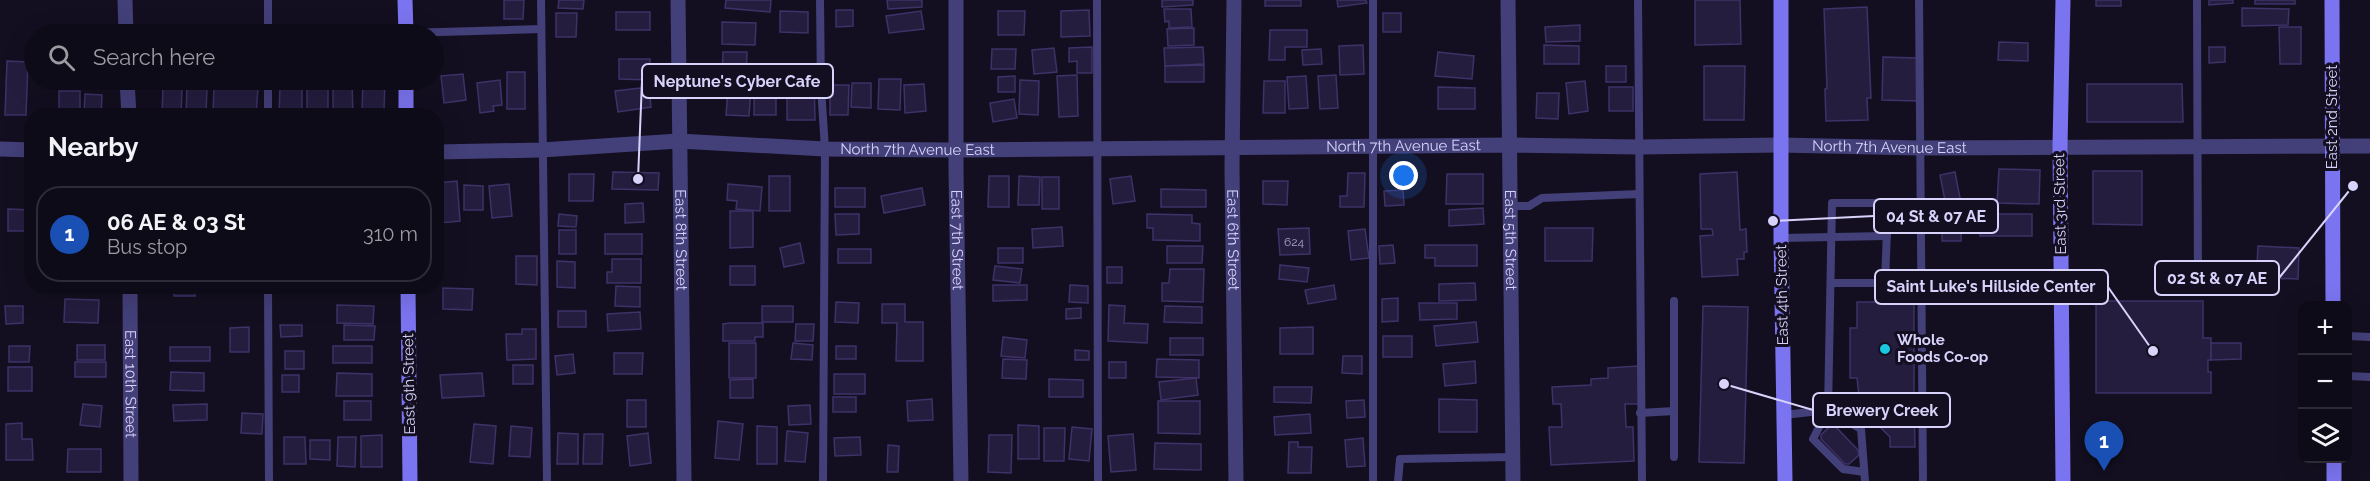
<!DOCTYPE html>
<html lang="en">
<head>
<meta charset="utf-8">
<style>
	:root { --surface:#0e0b18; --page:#171421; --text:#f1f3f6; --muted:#9b9ba2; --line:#2e2b37; --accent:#19c7e0 }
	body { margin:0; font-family:Raleway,sans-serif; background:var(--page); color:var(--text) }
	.controls { position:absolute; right:18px; bottom:18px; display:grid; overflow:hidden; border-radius:12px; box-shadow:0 6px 24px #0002 }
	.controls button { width:54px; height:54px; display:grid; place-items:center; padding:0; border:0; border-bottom:2px solid var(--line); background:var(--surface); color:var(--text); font:30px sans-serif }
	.you { position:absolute; left:1404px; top:176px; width:21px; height:21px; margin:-15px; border:4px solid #fff; border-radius:50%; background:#1a73e8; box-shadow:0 0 0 9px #1a73e833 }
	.badge { display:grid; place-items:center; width:39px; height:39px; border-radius:50%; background:var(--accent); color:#fff; font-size:20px; font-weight:700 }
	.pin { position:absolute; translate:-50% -50px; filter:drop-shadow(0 2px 3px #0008) }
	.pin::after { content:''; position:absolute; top:32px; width:21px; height:18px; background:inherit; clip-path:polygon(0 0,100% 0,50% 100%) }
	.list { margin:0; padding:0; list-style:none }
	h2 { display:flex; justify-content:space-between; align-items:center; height:78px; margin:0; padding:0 24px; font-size:26px }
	h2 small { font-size:20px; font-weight:400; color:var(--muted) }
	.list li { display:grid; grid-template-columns:39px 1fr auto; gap:18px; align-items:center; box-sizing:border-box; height:96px; margin:0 12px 12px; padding:0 12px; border:2px solid var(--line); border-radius:24px }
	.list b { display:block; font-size:22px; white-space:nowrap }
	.list p { margin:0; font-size:20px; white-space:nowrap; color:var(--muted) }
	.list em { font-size:20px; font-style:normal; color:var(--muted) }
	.icon { flex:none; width:33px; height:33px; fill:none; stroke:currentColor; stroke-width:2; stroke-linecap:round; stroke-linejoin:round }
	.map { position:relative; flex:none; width:2370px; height:481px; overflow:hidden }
	.search { position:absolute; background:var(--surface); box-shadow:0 6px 24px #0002; left:24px; top:24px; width:420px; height:66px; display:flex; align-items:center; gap:15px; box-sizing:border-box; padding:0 21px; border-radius:33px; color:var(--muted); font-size:22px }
	.panel { position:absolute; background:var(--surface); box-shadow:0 6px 24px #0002; left:24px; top:108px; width:420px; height:186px; border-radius:24px }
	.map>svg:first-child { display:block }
	.building { fill:#251d3e; stroke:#3e3268; stroke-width:1.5 }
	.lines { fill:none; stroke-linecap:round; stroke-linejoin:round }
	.lane { stroke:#433f79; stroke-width:8 }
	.street { stroke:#433f79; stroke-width:15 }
	.secondary { stroke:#7b74f0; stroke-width:15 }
	.poi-dot { fill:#19c7e0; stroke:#130f20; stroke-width:2 }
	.labels { text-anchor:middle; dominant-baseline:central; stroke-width:6; stroke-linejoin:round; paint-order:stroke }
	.number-label { font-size:12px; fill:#aba6cb }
	.street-label { font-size:15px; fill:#d8d3fa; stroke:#130f20 }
	.poi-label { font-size:15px; font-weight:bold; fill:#d8d3fa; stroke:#130f20; text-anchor:start }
	.leader { fill:none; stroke:#d8d3fa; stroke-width:2 }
	.callout-dot { fill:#d8d3fa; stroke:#130f20; stroke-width:2 }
	.callout { fill:#130f20; stroke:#d8d3fa; stroke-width:2 }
	.callout-label { font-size:16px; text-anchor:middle; font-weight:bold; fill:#d8d3fa }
</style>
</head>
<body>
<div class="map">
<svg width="2370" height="481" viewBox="0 0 2370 481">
	<rect width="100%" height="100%" fill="#130f20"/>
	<g class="building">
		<path d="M504,0H524L523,19H504Z"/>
		<path d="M559,0H584L583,9L558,8Z"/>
		<path d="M726,0H771L770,12L725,8Z"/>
		<path d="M887,0H922V7L888,9Z"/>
		<path d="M1162,0H1193V5L1162,7Z"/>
		<rect x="1265" y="0" width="36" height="6"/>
		<path d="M1337,0H1366L1367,3L1338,7Z"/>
		<path d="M1695,0H1740L1741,44L1695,45Z"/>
		<rect x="2096" y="0" width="25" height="6"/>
		<path d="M2209,0H2233V3L2209,5Z"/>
		<rect x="2255" y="0" width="40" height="4"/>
		<path d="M1867,7L1871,98H1867L1868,120L1826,121L1825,89L1827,88L1824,9Z"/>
		<path d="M2242,8L2289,9L2288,25L2242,26Z"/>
		<path d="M1164,9H1191L1192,27L1169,28V21L1165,22Z"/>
		<path d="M836,10H853V26L836,27Z"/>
		<path d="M1089,10L1090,36L1061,37V11Z"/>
		<path d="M780,11L808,12V33L780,32Z"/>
		<path d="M921,11L924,29L889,33L886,16Z"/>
		<path d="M998,11H1025L1024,35H998Z"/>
		<rect x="616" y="12" width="34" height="18"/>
		<path d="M556,13H577L576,37H556Z"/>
		<rect x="1383" y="13" width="18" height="19"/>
		<path d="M722,22L756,23L755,45L722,44Z"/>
		<path d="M1580,25V41L1546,42L1545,27Z"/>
		<path d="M2279,27H2301V64H2280Z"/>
		<path d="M1194,28V45L1168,46L1167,29Z"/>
		<path d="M1270,30H1307V47H1285V60H1269Z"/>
		<path d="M1999,42L2028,43V61L1998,60Z"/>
		<path d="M1363,45L1364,74L1340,75L1339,46Z"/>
		<path d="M1544,45L1579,46V64H1544Z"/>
		<path d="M1092,47V73H1077V61L1069,62V48Z"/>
		<path d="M1203,47L1204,64L1165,66L1164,48Z"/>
		<path d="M2209,47H2225V62L2209,63Z"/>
		<path d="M1054,48L1057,72L1034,74L1032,50Z"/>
		<path d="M992,49H1016L1015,69H991Z"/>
		<path d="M1321,49L1322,64L1303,65L1302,50Z"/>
		<path d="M723,52H747L746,78H722Z"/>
		<path d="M1438,52L1474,56L1472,79L1435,76Z"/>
		<path d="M1883,57L1918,58L1917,101L1882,100Z"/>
		<path d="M619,59H650V80L619,79Z"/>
		<path d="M7,61L28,62L26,115H5Z"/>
		<path d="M1204,65V82H1165V66Z"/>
		<rect x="1606" y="66" width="20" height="16"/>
		<path d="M1704,66H1745L1744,120H1704Z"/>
		<rect x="507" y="72" width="18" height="37"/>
		<path d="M463,74L466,100L444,103L441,76Z"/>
		<path d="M814,75L815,120H787V76Z"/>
		<path d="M1077,75L1078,116L1059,117L1057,76Z"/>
		<path d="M1336,75L1338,108L1320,109L1318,76Z"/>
		<rect x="754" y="76" width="22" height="39"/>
		<path d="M1015,76V92H998V77Z"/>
		<path d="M1306,76L1308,108L1289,109L1287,77Z"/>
		<path d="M879,79H901L900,110L878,109Z"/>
		<path d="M333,80H352L353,116H333Z"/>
		<path d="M363,80H385L384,111H362Z"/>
		<path d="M500,80L502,105L493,106L494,111L480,113L477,83Z"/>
		<path d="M1020,80L1039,81L1038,115L1019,114Z"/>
		<path d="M1264,81H1285V113H1263Z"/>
		<path d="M1585,81L1588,111L1569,114L1566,83Z"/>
		<path d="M852,83H871V108L851,107Z"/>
		<path d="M924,84L926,111L905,113L904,85Z"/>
		<path d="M2087,84H2182L2183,122H2087Z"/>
		<path d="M187,85L207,86L206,116H186Z"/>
		<path d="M830,85H849L848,115H830Z"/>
		<path d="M163,86L182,87L181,116H162Z"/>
		<path d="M214,86L258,88L256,115L213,113Z"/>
		<path d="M280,87H302V116H279Z"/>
		<path d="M649,87L651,107L618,112L615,91Z"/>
		<path d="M1438,87L1475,88V109H1438Z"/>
		<rect x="1609" y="87" width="24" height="24"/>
		<rect x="307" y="89" width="21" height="24"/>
		<path d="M728,89L751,90L749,116L726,115Z"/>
		<rect x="59" y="91" width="21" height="25"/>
		<path d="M1537,93H1559L1558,119L1536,118Z"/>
		<path d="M85,94L102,95L101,115L84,114Z"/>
		<path d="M1014,99L1017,118L993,122L990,103Z"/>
		<path d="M1999,169L2040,170L2039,204L1997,203Z"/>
		<path d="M2093,171H2142V225L2093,224Z"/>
		<path d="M613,172L659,173L658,190L612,189Z"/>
		<path d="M1737,172L1740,230L1746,229L1747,252H1744V259H1737L1738,275L1702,277L1700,236L1713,235L1712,229H1701L1700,174Z"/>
		<path d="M1955,172L1961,203L1946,206L1940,175Z"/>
		<path d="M1348,173H1365L1364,207H1340V196H1347Z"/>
		<path d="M569,174H594L593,201H569Z"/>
		<path d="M1447,174H1483V204H1446Z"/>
		<rect x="769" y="176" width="21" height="35"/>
		<path d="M989,176H1009V207H988Z"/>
		<path d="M1019,176L1040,177L1039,205H1018Z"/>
		<path d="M1131,176L1135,201L1113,204L1110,179Z"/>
		<rect x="1042" y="177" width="17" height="32"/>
		<path d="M457,181L460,221L440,223L437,183Z"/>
		<path d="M1263,181H1288L1287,205L1263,204Z"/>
		<path d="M509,184L512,216L492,218L489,186Z"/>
		<path d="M728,184L762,187L760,211L736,209L737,201L727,200Z"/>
		<path d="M464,185L483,186V210H464Z"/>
		<rect x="835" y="188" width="30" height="19"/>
		<path d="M922,188L925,205L884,213L881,196Z"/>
		<path d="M1161,189L1206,190V207H1161Z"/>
		<path d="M1403,190L1404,205L1385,206L1384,191Z"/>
		<path d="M643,203L644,222L625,223V204Z"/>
		<path d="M1483,208L1484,224L1449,226V210Z"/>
		<path d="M8,209L32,210V231H8Z"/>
		<path d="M1942,209H1962L1961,241H1942Z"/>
		<path d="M730,211H753V247L730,248Z"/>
		<path d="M559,214L577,216L576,227L558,226Z"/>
		<path d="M835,214H859V234L836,235Z"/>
		<path d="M1147,214L1192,215V223L1200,224V241L1153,240V228H1147Z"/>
		<rect x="1980" y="214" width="52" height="22"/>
		<path d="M1062,227L1063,246L1033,248L1032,229Z"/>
		<path d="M1309,228L1310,254L1280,255L1278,229Z"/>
		<path d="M1545,228H1593L1592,261H1545Z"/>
		<path d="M1365,229L1369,258L1351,260L1348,231Z"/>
		<rect x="559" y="230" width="17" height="24"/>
		<rect x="605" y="234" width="37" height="20"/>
		<path d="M800,243L804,263L784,267L780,248Z"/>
		<path d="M1393,245L1395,263L1380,264L1379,246Z"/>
		<path d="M1425,245H1477V266H1435V258H1425Z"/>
		<path d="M1167,246H1203L1202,263H1167Z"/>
		<path d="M2258,246L2299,248L2298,279L2267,278L2268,266H2257Z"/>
		<rect x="998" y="248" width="25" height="15"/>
		<rect x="838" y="249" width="33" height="14"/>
		<path d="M516,256H537V285L516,284Z"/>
		<path d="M612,259H641V283H607V272H612Z"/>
		<path d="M557,261L575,262V288L557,287Z"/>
		<path d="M1280,265L1309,268L1307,282L1279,279Z"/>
		<rect x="730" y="266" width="25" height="19"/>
		<path d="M995,266L1022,269L1020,283L993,280Z"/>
		<rect x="1107" y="267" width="15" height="16"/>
		<path d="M1170,269H1204L1203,302L1162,301V283H1169Z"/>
		<path d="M1475,283L1476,300L1439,301V284Z"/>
		<path d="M993,285H1027V300L993,301Z"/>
		<path d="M1070,285L1088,286V303L1069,302Z"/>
		<path d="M1334,285L1336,299L1308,304L1305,290Z"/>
		<rect x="174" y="286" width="21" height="10"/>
		<path d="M616,286L640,287V307L615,306Z"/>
		<path d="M443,288L473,289L472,310L443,309Z"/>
		<path d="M1398,298V321L1382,322V299Z"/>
		<path d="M65,299L99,300L98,323L64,322Z"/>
		<path d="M2096,301H2203V338H2211V360H2208V372H2211V393H2096Z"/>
		<path d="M836,302L859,303L858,323L835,322Z"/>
		<path d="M1857,302H1914V397H1859L1857,378H1850V328H1857Z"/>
		<path d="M1419,303H1457V319L1420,320Z"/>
		<path d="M882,304H905V322H923V361H896L897,323H882Z"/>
		<path d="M337,305L374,306L373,324L337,323Z"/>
		<path d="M1109,305L1125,306L1124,323L1148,324L1147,343L1108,341Z"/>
		<path d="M5,306H23V323L6,324Z"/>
		<rect x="762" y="306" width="31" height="16"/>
		<path d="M1165,306L1202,307V323L1164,322Z"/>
		<path d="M1703,306L1748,307L1744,463L1699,462Z"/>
		<path d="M1081,308V318L1066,319V309Z"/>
		<rect x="558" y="311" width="28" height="16"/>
		<path d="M640,312L641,329L608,331L607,314Z"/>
		<path d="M1476,322L1478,342L1436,346L1434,326Z"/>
		<path d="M730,323H763V337H755V341H723V324Z"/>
		<path d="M796,324H814L813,341H795Z"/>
		<path d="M280,325H302V336L281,337Z"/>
		<path d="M344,325L375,326L374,340H344Z"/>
		<path d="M249,327V352H230V328Z"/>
		<path d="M1313,327V354H1280V328Z"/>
		<path d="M522,329H536V359L507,360L506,334H522Z"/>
		<rect x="1383" y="336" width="29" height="21"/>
		<path d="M1003,337L1027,340L1025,358L1001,356Z"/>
		<rect x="1170" y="338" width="33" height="17"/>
		<rect x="729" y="343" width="27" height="35"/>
		<path d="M793,343L813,345L812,360L791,359Z"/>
		<path d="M2211,343H2241V359L2211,360Z"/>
		<rect x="77" y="345" width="28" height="15"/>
		<path d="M9,346H30L29,362H9Z"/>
		<rect x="333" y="346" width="39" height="17"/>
		<rect x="836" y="346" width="20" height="13"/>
		<rect x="170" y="347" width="40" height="14"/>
		<path d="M1075,350L1089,351V360H1075Z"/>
		<rect x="285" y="351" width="19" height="18"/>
		<path d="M614,353H643L642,374H614Z"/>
		<path d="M573,354L575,373L557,375L555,356Z"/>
		<path d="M1343,356H1362V374L1342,373Z"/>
		<path d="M1003,359L1027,360L1026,379L1002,378Z"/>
		<path d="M1157,359L1199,360V378L1156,377Z"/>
		<path d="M1475,361L1476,383L1445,386L1443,364Z"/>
		<rect x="75" y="362" width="31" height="15"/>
		<rect x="1109" y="362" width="17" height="16"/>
		<rect x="513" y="365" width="20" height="19"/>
		<path d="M1638,366L1640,404H1625L1626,427H1633L1634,461L1551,465L1549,427H1562L1561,404H1553L1552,387L1591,385V379L1608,378V368Z"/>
		<rect x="8" y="367" width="24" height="24"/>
		<path d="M171,372L204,373V391L170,390Z"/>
		<path d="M337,373L372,374V396H336Z"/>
		<path d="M482,373L484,396L442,398L440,375Z"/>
		<rect x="834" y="374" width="31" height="20"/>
		<rect x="282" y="375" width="17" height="17"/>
		<path d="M1196,378L1198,395L1161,400L1159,382Z"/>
		<path d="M753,379V398H730V380Z"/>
		<path d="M1049,379L1083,380V397H1049Z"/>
		<path d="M1274,387H1312L1311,403L1274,402Z"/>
		<rect x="833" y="397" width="23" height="15"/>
		<path d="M1859,397H1914L1915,447H1890V437L1863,410Z"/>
		<path d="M932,399L933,420L908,421L907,401Z"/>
		<path d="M1439,399L1477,400V432H1439Z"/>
		<rect x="627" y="400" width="19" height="27"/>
		<path d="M1364,400L1365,417L1347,418L1346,401Z"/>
		<rect x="344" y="401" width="27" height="19"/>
		<path d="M1158,401H1200V434L1158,433Z"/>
		<path d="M83,404L102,406L100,427L80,425Z"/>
		<path d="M207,404V420L174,421L173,405Z"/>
		<path d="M810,405L811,424L789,425L788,406Z"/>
		<path d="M242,413L263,414L262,434L241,433Z"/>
		<path d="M1310,414L1311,433L1275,435L1274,417Z"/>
		<path d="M718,421L743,424L739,460L715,458Z"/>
		<path d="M22,423V439H32L33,460H6V424Z"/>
		<path d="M474,424L496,426L493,464L470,462Z"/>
		<path d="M1018,425L1039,426V459H1018Z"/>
		<path d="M511,426L532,428L530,457L509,456Z"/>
		<path d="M757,426L777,427V464H757Z"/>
		<path d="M1830,426H1835L1858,450L1859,455L1849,464H1845L1821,439V435Z"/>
		<path d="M1072,427L1092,429L1089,461L1069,459Z"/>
		<path d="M1044,428H1065L1064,461H1044Z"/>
		<path d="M787,431L808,433L805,462L785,461Z"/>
		<path d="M558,433L578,434V464H557Z"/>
		<path d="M648,433L651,463L630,466L627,436Z"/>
		<path d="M584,434H603L602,464H583Z"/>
		<path d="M1133,434L1136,470L1111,472L1108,436Z"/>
		<path d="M382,435V467H361V436Z"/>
		<path d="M989,435H1012L1011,473L988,472Z"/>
		<path d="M284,437H305L306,464H284Z"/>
		<path d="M338,437H356L355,467L337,466Z"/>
		<path d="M860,437L861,455L835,456L834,438Z"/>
		<path d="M1363,438L1365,466L1347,467L1345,440Z"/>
		<path d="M310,440H330V460L310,459Z"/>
		<path d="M1289,442H1298V447H1312L1311,473H1288Z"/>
		<path d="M1155,443L1201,444V470L1154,469Z"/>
		<path d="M888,445L899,446L898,472H887Z"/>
		<path d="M68,449H101V472H67Z"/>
	</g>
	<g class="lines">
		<g class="lane">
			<path d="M541,0L547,481"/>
			<path d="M820,0L821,88L825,149L823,481"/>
			<path d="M1097,0L1098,481"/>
			<path d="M1638,0L1642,481"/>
			<path d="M1919,0L1923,481"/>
			<path d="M2197,0L2198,287"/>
			<path d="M406,33L541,29"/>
			<path d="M268,34V0"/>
			<path d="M268,116V80"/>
			<path d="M1511,206H1529L1542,198L1639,194"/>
			<path d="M1781,238L1887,236"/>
			<path d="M1831,283H1885L1888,203H1832L1828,410L1813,439L1843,469L1864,472"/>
			<path d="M268,286L269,481"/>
			<path d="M1674,301V411"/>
			<path d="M2348,336L2370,337"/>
			<path d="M2348,376L2370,377"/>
			<path d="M1640,413L1674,411V457"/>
			<path d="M1784,415L1828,410L1861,429L1865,481"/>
			<path d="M1373,481V0"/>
			<path d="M1398,481L1400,459L1512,457"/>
		</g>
		<g class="street">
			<path d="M125,0L126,34"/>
			<path id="s1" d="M678,0L684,481"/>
			<path id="s2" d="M956,0V169L961,481"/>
			<path id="s3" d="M1234,0L1232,168L1236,481"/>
			<path id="s4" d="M1508,0L1513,481"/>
			<path d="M127,80L129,116"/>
			<path d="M0,149L32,150"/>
			<path id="s5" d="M436,152L541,150L679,141L825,149L956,150L1511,145L1639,147L1780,145L1919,148L2370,146"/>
			<path id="s6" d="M130,286L131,481"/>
		</g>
		<g class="secondary">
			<path d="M405,0L406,34"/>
			<path d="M1781,0V238L1785,481"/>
			<path d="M2063,0L2060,146L2063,481"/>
			<path d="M2332,0L2333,306"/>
			<path d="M406,80V116"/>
			<path d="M408,286L410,481"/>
			<path d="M2334,481V458"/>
		</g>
	</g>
	<circle class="poi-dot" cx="1885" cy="349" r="6"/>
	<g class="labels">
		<g class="number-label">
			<text x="1294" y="242">624</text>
		</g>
		<g class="street-label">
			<text transform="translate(2332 117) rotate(-90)">East 2nd Street</text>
			<text stroke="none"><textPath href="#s5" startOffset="968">North 7th Avenue East</textPath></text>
			<text stroke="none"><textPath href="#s5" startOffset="1454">North 7th Avenue East</textPath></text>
			<text stroke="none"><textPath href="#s5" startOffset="482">North 7th Avenue East</textPath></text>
			<text transform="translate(2060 204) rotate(-91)">East 3rd Street</text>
			<text stroke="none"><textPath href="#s1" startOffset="240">East 8th Street</textPath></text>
			<text stroke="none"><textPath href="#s2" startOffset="240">East 7th Street</textPath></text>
			<text stroke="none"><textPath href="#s3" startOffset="240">East 6th Street</textPath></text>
			<text stroke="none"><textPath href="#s4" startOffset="240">East 5th Street</textPath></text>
			<text transform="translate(1782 295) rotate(-91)">East 4th Street</text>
			<text stroke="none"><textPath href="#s6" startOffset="98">East 10th Street</textPath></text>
			<text transform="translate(409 384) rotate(-91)">East 9th Street</text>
		</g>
		<g class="poi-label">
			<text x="1897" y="340">Whole<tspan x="1897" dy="17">Foods Co-op</tspan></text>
		</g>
	</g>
	<path class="leader" d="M638 179L642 81M1773 221L1874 216M2353 186L2279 278M2153 351L2108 287M1724 384L1813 410"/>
	<g class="callout-dot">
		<circle cx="638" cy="179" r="6"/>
		<circle cx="1773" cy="221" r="6"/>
		<circle cx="2353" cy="186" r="6"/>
		<circle cx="2153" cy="351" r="6"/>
		<circle cx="1724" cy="384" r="6"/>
	</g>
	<g class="callout">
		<rect x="642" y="64" width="191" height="34" rx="6"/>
		<rect x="1874" y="199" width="124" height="34" rx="6"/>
		<rect x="2155" y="261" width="124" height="34" rx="6"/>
		<rect x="1875" y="270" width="233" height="34" rx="6"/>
		<rect x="1813" y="393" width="137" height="34" rx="6"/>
	</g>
	<g class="callout-label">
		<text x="737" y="87">Neptune's Cyber Cafe</text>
		<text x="1936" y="222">04 St &amp; 07 AE</text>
		<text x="2217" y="284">02 St &amp; 07 AE</text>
		<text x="1991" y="292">Saint Luke's Hillside Center</text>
		<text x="1882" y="416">Brewery Creek</text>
	</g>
</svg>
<div class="controls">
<button>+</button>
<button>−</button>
<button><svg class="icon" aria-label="layers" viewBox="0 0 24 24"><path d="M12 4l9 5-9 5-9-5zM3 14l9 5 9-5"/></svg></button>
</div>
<div class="you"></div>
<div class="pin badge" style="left:2104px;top:471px;background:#1a4fb4">1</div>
<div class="search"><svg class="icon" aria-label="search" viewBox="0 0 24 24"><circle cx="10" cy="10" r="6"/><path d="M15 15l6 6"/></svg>Search here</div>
<section class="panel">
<h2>Nearby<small></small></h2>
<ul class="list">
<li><span class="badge" style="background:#1a4fb4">1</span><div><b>06 AE &amp; 03 St</b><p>Bus stop</p></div><em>310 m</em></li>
</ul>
</section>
</div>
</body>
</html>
